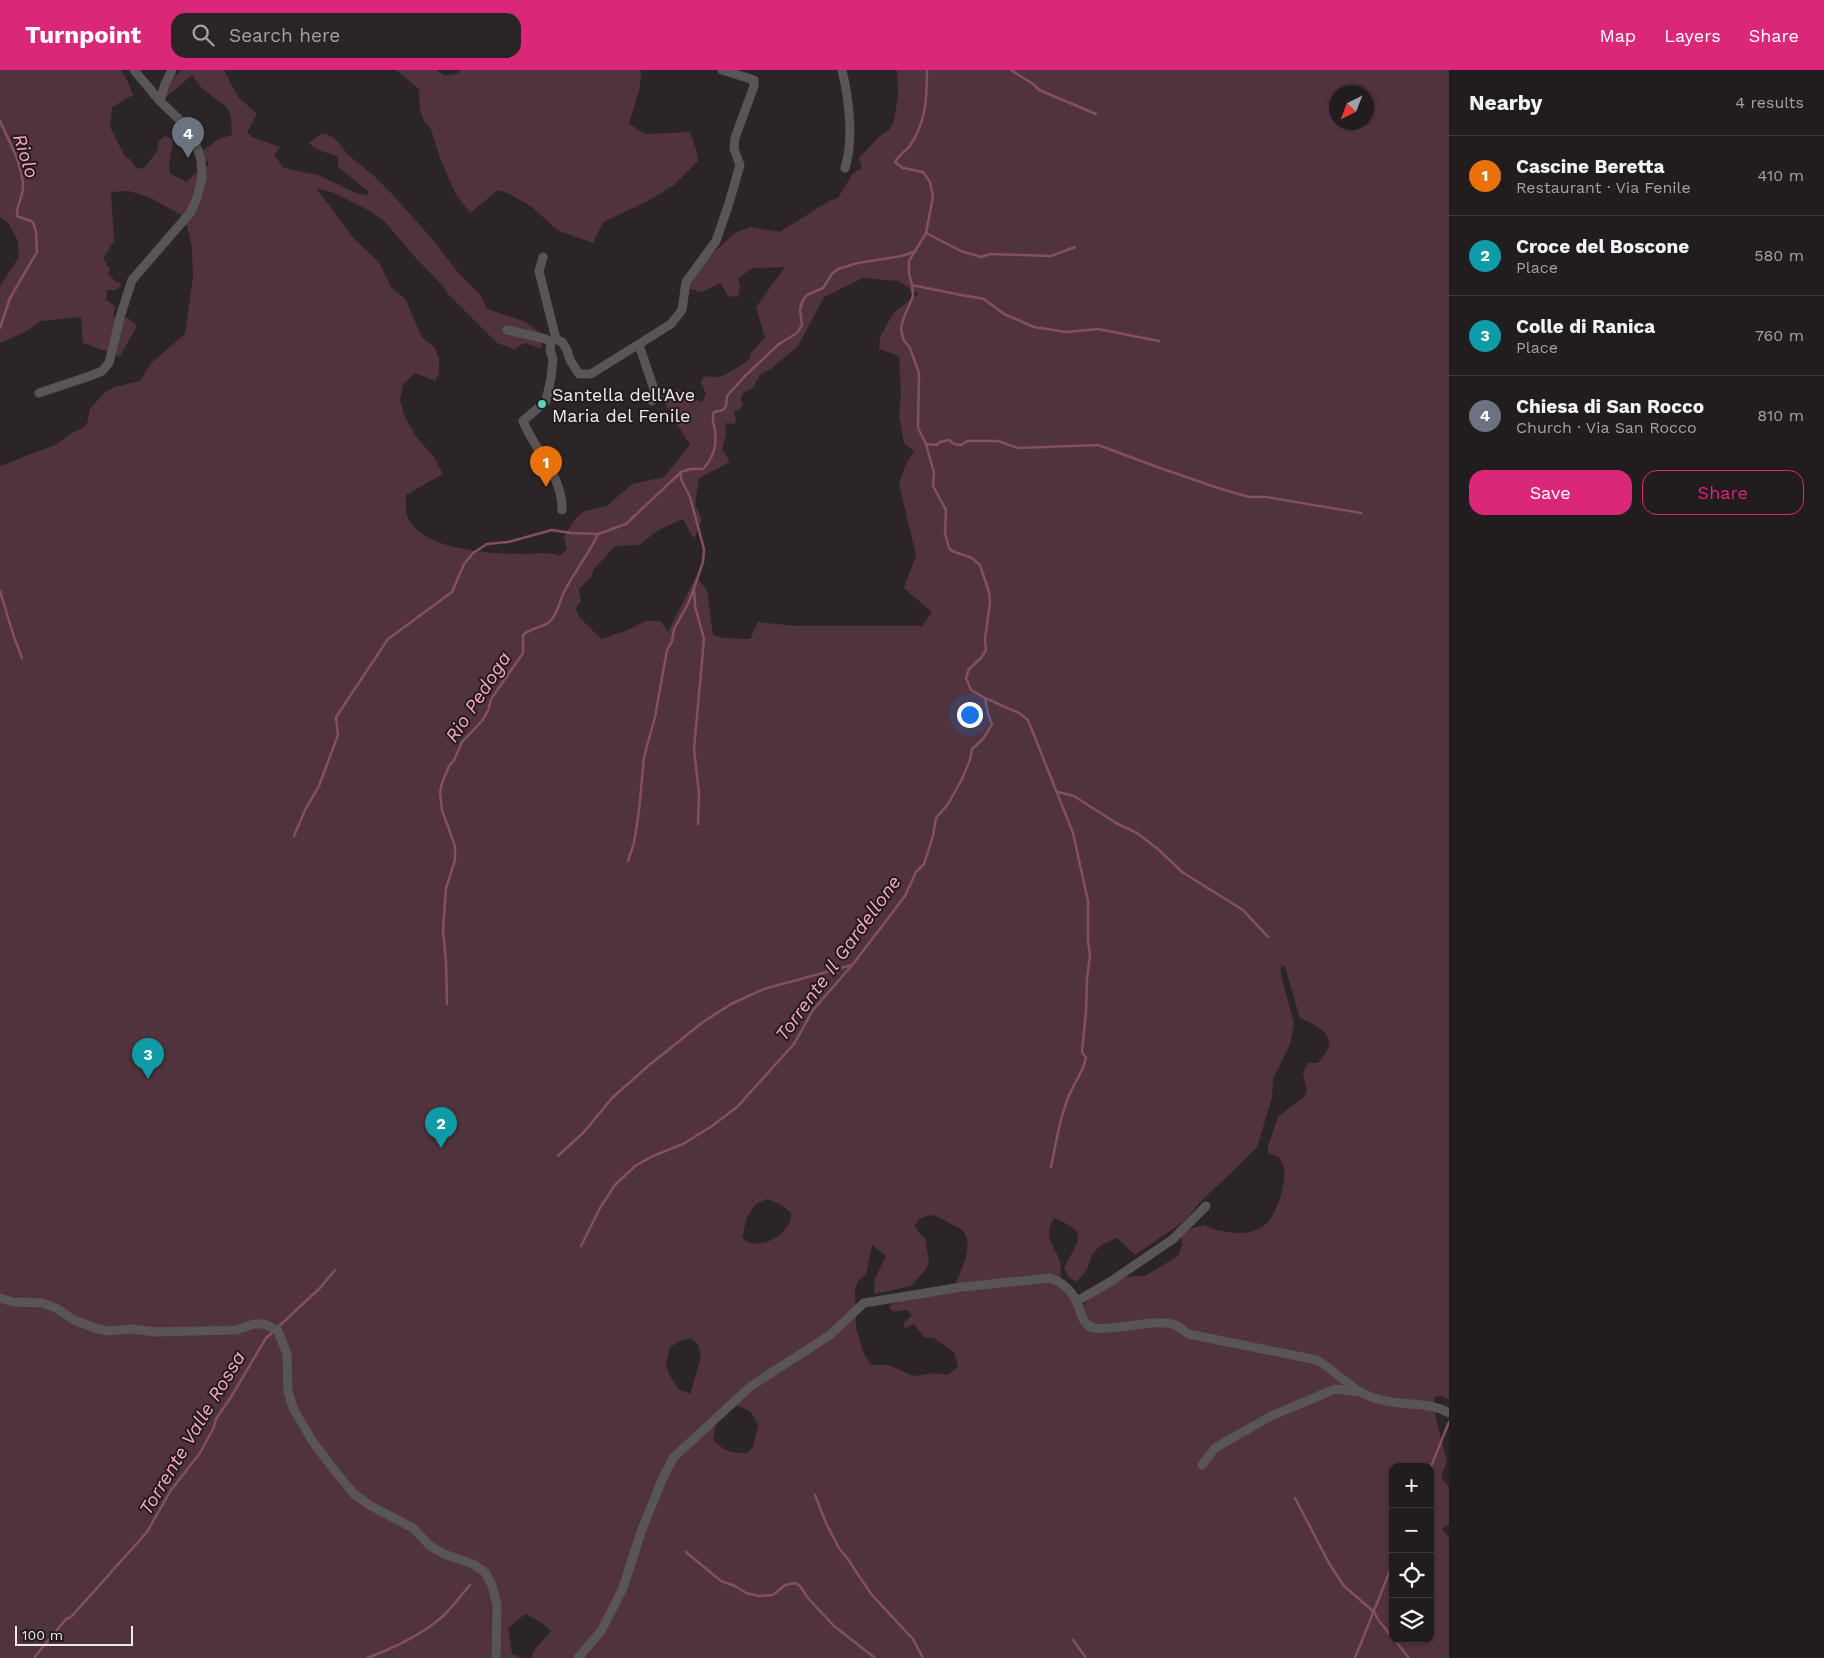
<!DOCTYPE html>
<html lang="en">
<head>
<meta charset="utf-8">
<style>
	:root { --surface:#211c1d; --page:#292526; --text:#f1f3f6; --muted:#a2a1a4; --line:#3e3a3b; --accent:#db2777 }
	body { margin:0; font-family:"Work Sans",sans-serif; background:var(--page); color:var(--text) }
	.controls { position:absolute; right:15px; bottom:15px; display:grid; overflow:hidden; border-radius:10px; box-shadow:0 1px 4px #0004 }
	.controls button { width:45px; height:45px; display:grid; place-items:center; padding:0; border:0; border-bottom:1px solid var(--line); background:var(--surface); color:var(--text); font:25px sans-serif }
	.compass { position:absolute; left:1329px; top:15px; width:45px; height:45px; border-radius:50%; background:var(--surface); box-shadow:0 1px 4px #0004; rotate:222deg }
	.scale { position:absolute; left:15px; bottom:12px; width:118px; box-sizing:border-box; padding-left:5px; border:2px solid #ede8ea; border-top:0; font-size:14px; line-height:18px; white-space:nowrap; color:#ede8ea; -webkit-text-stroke:4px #231b1d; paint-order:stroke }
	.you { position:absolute; left:969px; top:644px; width:18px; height:18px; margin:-12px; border:4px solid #fff; border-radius:50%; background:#1a73e8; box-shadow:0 0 0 8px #1a73e833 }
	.badge { display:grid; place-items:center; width:32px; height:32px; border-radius:50%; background:var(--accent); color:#fff; font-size:16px; font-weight:700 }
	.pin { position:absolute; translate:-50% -41px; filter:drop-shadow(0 1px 2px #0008) }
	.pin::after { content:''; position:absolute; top:26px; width:18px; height:15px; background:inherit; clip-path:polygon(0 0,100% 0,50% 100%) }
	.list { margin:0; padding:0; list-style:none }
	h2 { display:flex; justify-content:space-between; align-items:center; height:65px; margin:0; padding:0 20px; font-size:21px }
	h2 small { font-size:16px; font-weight:400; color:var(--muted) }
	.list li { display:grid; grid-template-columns:32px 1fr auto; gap:15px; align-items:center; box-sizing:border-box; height:80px; padding:0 20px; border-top:1px solid var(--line) }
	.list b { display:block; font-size:19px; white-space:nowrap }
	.list p { margin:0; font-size:16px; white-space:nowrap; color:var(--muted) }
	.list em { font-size:16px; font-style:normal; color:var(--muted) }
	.actions { display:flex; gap:10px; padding:15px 20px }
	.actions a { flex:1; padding:11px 0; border:1px solid var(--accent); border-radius:15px; text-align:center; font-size:18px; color:var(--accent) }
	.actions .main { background:var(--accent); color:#fff }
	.icon { flex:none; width:28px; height:28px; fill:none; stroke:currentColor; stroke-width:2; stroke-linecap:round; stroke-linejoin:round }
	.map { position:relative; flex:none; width:1449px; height:1588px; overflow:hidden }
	header { display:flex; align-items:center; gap:30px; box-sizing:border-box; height:70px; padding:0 25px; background:var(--accent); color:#fff }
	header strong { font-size:24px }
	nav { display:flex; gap:28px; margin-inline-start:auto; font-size:18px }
	.search { width:350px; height:45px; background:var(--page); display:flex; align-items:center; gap:12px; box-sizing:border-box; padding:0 18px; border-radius:15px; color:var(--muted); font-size:19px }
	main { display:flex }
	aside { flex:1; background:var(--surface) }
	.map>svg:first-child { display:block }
	.green { fill:#50333c; fill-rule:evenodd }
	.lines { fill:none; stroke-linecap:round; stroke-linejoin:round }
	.stream { stroke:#845061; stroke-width:2.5 }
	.minor { stroke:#595556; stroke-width:9 }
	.poi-dot { fill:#5dceb9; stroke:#231b1d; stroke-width:2 }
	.labels { text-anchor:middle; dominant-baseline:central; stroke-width:4; stroke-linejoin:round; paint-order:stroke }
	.poi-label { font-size:18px; fill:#ede8ea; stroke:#231b1d; text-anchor:start }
	.water-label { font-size:19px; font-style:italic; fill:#fca8c3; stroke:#231b1d }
</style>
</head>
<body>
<header>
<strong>Turnpoint</strong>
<div class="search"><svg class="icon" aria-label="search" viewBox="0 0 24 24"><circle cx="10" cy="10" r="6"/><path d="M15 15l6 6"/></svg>Search here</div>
<nav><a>Map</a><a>Layers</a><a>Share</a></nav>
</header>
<main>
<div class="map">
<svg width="1449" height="1588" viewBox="0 0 1449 1588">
	<rect width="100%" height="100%" fill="#2c2527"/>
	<g class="green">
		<path d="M0,0H121L127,10L133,25L112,37L110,57L125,87L130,89L135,97L143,99L156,83L159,71L165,66L173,70L169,97L170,103L186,112L199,100L209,95L202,81L219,69L232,65C231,35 230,40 208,23C201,19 197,11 192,5L164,29L169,12L181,0H224L238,27L257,44L247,62L252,67L280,77L274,85L284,98L318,105L354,122L367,126L369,122L338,97V87C328,82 317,82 309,73L322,63L331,66L341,75L347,84L372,104L393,125L434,171L460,205L480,224L487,239L524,251L543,265L541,279L525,273L517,277L516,280L497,273L447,223L442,215L415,187L384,151L368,140L332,122L317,119L355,170L379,192L391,217L406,230L421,266L435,278L439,289V303L435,311L415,303L403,314L400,330L404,345L417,368L434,387L443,404L406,425C406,434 405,444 410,452C429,480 487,483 518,484C534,485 544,480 559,486L567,479L564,467L576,448L585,441L607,436L632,414L664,407L690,375L660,326L677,319L702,332L706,324L701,312L703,307C709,305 714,308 719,307C725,306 745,293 750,288L751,282C757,279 759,272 765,268L756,237L785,197L753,198L738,208L740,217L738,227L728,226L720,213L702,222L688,218L702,193L735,163L750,157L780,162L829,131L838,128L853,103L862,98L859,88L881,65L890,59L894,51L898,27L897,0H1449V1329L1441,1326L1434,1327L1436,1349L1447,1391L1441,1408L1449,1417V1455L1442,1459L1449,1468V1588H532L533,1581L551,1561L541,1552L525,1544L508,1558L512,1584L522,1588H0V396L55,375L73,362L81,359L87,354L90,339L103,324L114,317L140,311L151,293L185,264L193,207L192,178L185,147L151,128L129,121L111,122L114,171L103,189L110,199L108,203L115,211L122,214L116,220H107L106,230L115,236L113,247L128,248L137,256L120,286L83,273L81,247L41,251L25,262L0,273V216L19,187L18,171L9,154L0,147ZM1336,22H1366V52H1336ZM863,208L898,211L919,224L894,242L880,267L879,279L899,286L901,326L899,346L904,373L914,381L905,396L899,414L916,485L904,518L932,542L922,556H797L758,552L750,569L723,568L713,565L707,520L696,507L668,562L660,551H645L630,559L601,569L579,547L576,538L581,531L579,519L592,506L593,500L615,476L639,475L660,459L683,449L694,469L702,450L695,434L699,408L730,392L722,379L726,363L725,353L735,354L736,350L734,341L739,340L743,335C738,325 743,321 752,319L760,305L772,298L798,276L824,227ZM1281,895L1285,897L1300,948C1311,953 1337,963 1327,980C1325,984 1321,989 1318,993H1308L1303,1003L1307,1021L1305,1026L1278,1047L1268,1076V1083L1279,1087C1280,1090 1283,1094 1284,1098C1287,1111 1277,1143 1267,1153C1256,1164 1237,1165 1223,1161C1217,1160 1210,1159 1205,1155L1192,1158L1181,1166L1182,1175L1178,1186L1145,1206L1126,1207L1111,1213L1088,1230L1084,1235L1068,1222L1060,1218C1060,1209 1062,1197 1059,1189C1052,1171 1043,1168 1054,1148C1092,1164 1077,1169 1064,1199L1069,1207L1076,1212L1087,1200L1092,1184L1101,1175L1117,1168L1135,1185L1183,1152L1204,1128L1231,1103L1257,1077L1272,1028L1273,1009L1290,974L1294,953L1281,906ZM766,1129L780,1134L791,1143C793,1162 764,1179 748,1172C745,1171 744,1168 742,1167L747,1147L755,1135ZM931,1145C940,1147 945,1151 953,1155C956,1157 960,1158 963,1161C975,1177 960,1201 954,1217L899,1231L889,1236L893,1242L906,1240L912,1245L903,1254L905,1258L914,1254L924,1267L934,1268L954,1282L958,1297L948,1305L934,1303L914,1306L888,1295H871L863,1282L856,1258L855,1220L858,1211L866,1204L872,1175L886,1186L875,1209L874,1224L911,1216L926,1199L929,1191L925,1168L919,1163L915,1156C918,1148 923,1147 931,1145ZM691,1269L698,1274L701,1287L690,1324L678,1319L669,1304L666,1294L670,1277L683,1270ZM737,1335L751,1342L758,1355L753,1377L747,1383C730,1383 725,1381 713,1370L716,1353ZM1393,1397H1430V1569H1393Z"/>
		<path d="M396,0H437L444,6L459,3V0H641L640,17L629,54L645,64L690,62L696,79L698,91L674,115L648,131L603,152L593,173L557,160L533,138L510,124L498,120L470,143L455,123L439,85L431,59L424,51L420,40L419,19Z"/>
	</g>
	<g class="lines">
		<g class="stream">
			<path d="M1011,0L1033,14L1039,20L1096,44"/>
			<path d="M0,51C9,71 22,94 23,115C24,126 16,135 17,146L33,152L36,162L37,182L10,228L0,258"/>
			<path d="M926,163L961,181L981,187L990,184L1051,186L1075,177"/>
			<path d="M912,215L961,225L984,229L1004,244L1034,257L1066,262L1098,259L1159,271"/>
			<path d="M926,374L937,375L940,372L949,370L954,374L961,375L967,371H998L1018,378L1098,375L1160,398L1218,418L1249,427H1266L1361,443"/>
			<path d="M694,520L695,536L704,569L694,679L699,723L698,754"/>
			<path d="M0,521L14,567L22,588"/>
			<path d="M985,628L1019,643L1028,650L1073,763L1088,831V871L1090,885L1087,909L1086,941L1082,982L1086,988C1083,1003 1073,1014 1068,1028C1059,1050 1056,1074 1051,1097"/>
			<path d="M1058,722L1074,726L1116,753L1137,763L1159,780L1182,802L1243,840L1268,867"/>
			<path d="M294,766L306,738L319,716L338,665L336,647L388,569L452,522L464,494L473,483L487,474L508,472L552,460L571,463L598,464"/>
			<path d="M628,791L634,773L639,741L644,687L655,647L667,580L672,571L674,559L688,534L694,518L703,492L704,479L690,427L681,409V402"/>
			<path d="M447,934L446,891L443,860L446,818L455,790V776L442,740L440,723L442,713L449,696L454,690L462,672L482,651L488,641L491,629L523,583V565C531,558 540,558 548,553C558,545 559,532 564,522C574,502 589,484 598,464L626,454L681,402L691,399H703C713,388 717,377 715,361C714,354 711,348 714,342L723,340L726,336L727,326L745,306L779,274L797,263L802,255L800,239L803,230L807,225L823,218L832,204L838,199L858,193L902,186L913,182"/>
			<path d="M558,1086L584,1062L612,1028L648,996L703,952L731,934L764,919L852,895"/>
			<path d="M581,1176L600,1138L615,1115L635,1096L653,1086L683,1074L712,1056L737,1037L794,974L813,940L853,894L905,826L916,802L924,794L933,766L936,748L948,734L961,711L970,690L972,679L983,669L992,654L988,644L985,628L971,620L966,608L969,599L981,588L986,580L985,569L990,532L989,522L980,495L972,488L952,481L949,478L945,463L946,440L933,416L934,403L926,374L918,358L919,303L910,278L903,269L901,258L904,247L913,226L912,215L909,204V191L926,163L933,127L930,112L923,102L903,98L895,92C899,85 904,82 909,77C926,54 927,27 927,0"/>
			<path d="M278,1257L320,1218L335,1200"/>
			<path d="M1430,1399L1449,1352"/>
			<path d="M815,1425L826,1453L839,1478L847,1488L871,1524L913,1569L923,1588"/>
			<path d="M1295,1428L1329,1493L1344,1516L1374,1542L1379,1551L1393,1568"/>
			<path d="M686,1482L721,1511L735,1516L746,1523L759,1526L773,1525L785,1515L795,1513L800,1516L807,1527L834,1556L875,1588"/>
			<path d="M1394,1569L1409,1588"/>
			<path d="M1073,1570L1086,1588"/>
			<path d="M34,1588L66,1549L71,1547L147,1462L171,1420L200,1383L214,1357L216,1349L231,1327L266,1268L274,1261"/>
			<path d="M367,1588C394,1578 420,1566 442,1547C452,1538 461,1525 470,1515"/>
			<path d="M1355,1588L1393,1493"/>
		</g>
		<g class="minor">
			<path d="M134,0L160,31"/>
			<path d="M842,0C849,29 854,70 845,98"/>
			<path d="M543,187L539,201L556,269"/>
			<path d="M507,260L546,269L551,272"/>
			<path d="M639,275L654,319L652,331"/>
			<path d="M39,323L90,306L102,301L109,293L121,244L132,210L190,143L197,128L202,108L201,89L196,75L188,58L160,31L165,14L172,0"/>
			<path d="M562,440C563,406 535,381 523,351L546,331L551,308L553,289L550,280L551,272L556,269L562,272L567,280L570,290L579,304H591L671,254L682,240L686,212L716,171L729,133L740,95L734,79L735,68L754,16V10L722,0"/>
			<path d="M0,1228L13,1232L42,1233L56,1238L74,1250L95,1258L109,1261L131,1259L156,1262L236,1260L254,1254H265L278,1261L287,1284L288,1321L293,1338L313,1372L335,1401L354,1424L371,1436L413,1458L430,1476L444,1484L473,1494L485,1502L492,1515L497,1535L496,1588"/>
			<path d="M1077,1231L1110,1212L1173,1169L1206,1136"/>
			<path d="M1202,1395L1215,1378L1271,1346L1335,1319L1358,1322"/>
			<path d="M578,1588L601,1561L623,1518L641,1462L662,1410L673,1388L751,1316L830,1265L864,1233L962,1217L1050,1208C1062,1212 1072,1221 1077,1233C1082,1243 1081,1254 1094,1258C1098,1259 1104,1258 1109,1258C1128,1257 1158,1249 1175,1255C1180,1257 1184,1261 1188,1264L1317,1290C1337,1302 1352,1321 1374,1328C1399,1337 1427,1330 1449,1343"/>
		</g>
	</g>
	<circle class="poi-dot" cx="542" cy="334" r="5"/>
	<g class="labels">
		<g class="poi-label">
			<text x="552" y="324">Santella dell'Ave<tspan x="552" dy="21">Maria del Fenile</tspan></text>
		</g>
		<g class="water-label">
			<text transform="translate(26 86) rotate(72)">Riolo</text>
			<text transform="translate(478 627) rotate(-57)">Rio Pedoga</text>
			<text transform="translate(838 888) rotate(-54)">Torrente Il Gardellone</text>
			<text transform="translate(192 1363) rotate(-59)">Torrente Valle Rossa</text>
		</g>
	</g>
</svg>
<div class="controls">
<button>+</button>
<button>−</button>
<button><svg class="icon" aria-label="locate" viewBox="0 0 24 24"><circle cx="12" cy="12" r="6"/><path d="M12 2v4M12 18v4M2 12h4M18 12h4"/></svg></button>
<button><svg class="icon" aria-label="layers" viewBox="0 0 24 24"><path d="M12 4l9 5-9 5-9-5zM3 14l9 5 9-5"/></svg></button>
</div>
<svg class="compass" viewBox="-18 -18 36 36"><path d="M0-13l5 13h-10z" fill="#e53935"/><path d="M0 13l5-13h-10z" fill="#a2a1a4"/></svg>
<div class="scale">100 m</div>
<div class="you"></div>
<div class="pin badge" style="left:546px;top:417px;background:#e8710a">1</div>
<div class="pin badge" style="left:441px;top:1078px;background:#0f9aa8">2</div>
<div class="pin badge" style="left:148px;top:1009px;background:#0f9aa8">3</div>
<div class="pin badge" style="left:188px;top:88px;background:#6b7280">4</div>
</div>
<aside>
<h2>Nearby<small>4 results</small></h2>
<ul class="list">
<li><span class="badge" style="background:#e8710a">1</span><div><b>Cascine Beretta</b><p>Restaurant · Via Fenile</p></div><em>410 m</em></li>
<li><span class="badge" style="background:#0f9aa8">2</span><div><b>Croce del Boscone</b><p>Place</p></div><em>580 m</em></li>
<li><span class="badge" style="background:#0f9aa8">3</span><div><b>Colle di Ranica</b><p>Place</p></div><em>760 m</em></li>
<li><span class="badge" style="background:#6b7280">4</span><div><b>Chiesa di San Rocco</b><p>Church · Via San Rocco</p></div><em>810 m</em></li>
</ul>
<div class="actions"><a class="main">Save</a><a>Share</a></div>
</aside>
</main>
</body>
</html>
